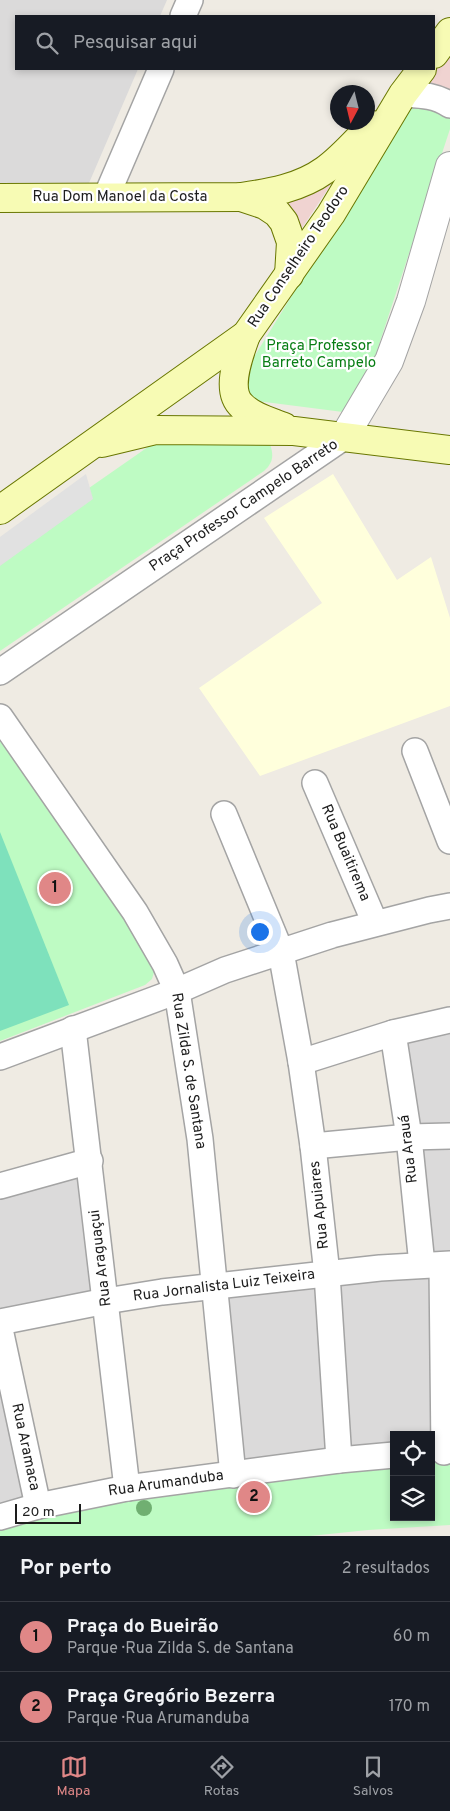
<!DOCTYPE html>
<html lang="pt">
<head>
<meta charset="utf-8">
<style>
	:root { --surface:#171b24; --page:#20242c; --text:#f1f3f6; --muted:#9ea1a6; --line:#363941; --accent:#e08787 }
	body { margin:0; font-family:Overpass,sans-serif; background:var(--page); color:var(--text) }
	.controls { position:absolute; right:15px; bottom:15px; display:grid; overflow:hidden; border-radius:0px; box-shadow:0 2px 8px #0003 }
	.controls button { width:45px; height:45px; display:grid; place-items:center; padding:0; border:0; border-bottom:1px solid var(--line); background:var(--surface); color:var(--text); font:25px sans-serif }
	.compass { position:absolute; left:330px; top:85px; width:45px; height:45px; border-radius:50%; background:var(--surface); box-shadow:0 2px 8px #0003; rotate:187deg }
	.scale { position:absolute; left:15px; bottom:12px; width:66px; box-sizing:border-box; padding-left:5px; border:2px solid #1d1d1d; border-top:0; font-size:14px; line-height:18px; white-space:nowrap; color:#1d1d1d; -webkit-text-stroke:4px #fff; paint-order:stroke }
	.you { position:absolute; left:259px; top:931px; width:18px; height:18px; margin:-12px; border:4px solid #fff; border-radius:50%; background:#1a73e8; box-shadow:0 0 0 8px #1a73e833 }
	.badge { display:grid; place-items:center; width:32px; height:32px; border-radius:50%; background:var(--accent); color:#111; font-size:16px; font-weight:700 }
	.pin { position:absolute; translate:-50% -50%; border:2px solid #fff; box-shadow:0 1px 5px #0006 }
	.list { margin:0; padding:0; list-style:none }
	h2 { display:flex; justify-content:space-between; align-items:center; height:65px; margin:0; padding:0 20px; font-size:21px }
	h2 small { font-size:16px; font-weight:400; color:var(--muted) }
	.list li { display:grid; grid-template-columns:32px 1fr auto; gap:15px; align-items:center; box-sizing:border-box; height:70px; padding:0 20px; border-top:1px solid var(--line) }
	.list b { display:block; font-size:19px; white-space:nowrap }
	.list p { margin:0; font-size:16px; white-space:nowrap; color:var(--muted) }
	.list em { font-size:16px; font-style:normal; color:var(--muted) }
	.icon { flex:none; width:28px; height:28px; fill:none; stroke:currentColor; stroke-width:2; stroke-linecap:round; stroke-linejoin:round }
	.map { position:relative; flex:none; width:450px; height:1536px; overflow:hidden }
	.search { position:absolute; background:var(--surface); box-shadow:0 2px 8px #0003; left:15px; right:15px; top:15px; height:55px; display:flex; align-items:center; gap:12px; box-sizing:border-box; padding:0 18px; border-radius:0px; color:var(--muted); font-size:19px }
	.sheet { height:205px; background:var(--surface) }
	nav { display:flex; justify-content:space-around; align-items:center; box-sizing:border-box; height:70px; border-top:1px solid var(--line); background:var(--surface); font-size:14px; color:var(--muted) }
	nav a { display:grid; justify-items:center; gap:2px }
	nav .on { color:var(--accent) }
	.map>svg:first-child { display:block }
	.residential { fill:#dbdada }
	.commercial { fill:#f0d3d1 }
	.education { fill:#ffffdc }
	.park { fill:#befbc3 }
	.pitch { fill:#7ee1bc }
	.parking { fill:#e1e1e1 }
	.lines { fill:none; stroke-linecap:round; stroke-linejoin:round }
	.minor-casing { stroke:#a4a4a4; stroke-width:28 }
	.tertiary-casing { stroke:#a4a4a4; stroke-width:30 }
	.secondary-casing { stroke:#697702; stroke-width:30 }
	.minor { stroke:#fff; stroke-width:25 }
	.tertiary { stroke:#fff; stroke-width:28 }
	.secondary { stroke:#f7fbb4; stroke-width:28 }
	.tree { fill:#70af71 }
	.labels { text-anchor:middle; dominant-baseline:central; stroke-width:4.5; stroke-linejoin:round; paint-order:stroke }
	.street-label { font-size:15px; fill:#1d1d1d; stroke:#fff }
	.park-label { font-size:15px; fill:#087e14; stroke:#fff }
</style>
</head>
<body>
<div class="map">
<svg width="450" height="1536" viewBox="0 0 450 1536">
	<rect width="100%" height="100%" fill="#efebe3"/>
	<g class="residential">
		<path d="M0,0H167L160,16H16V69H138L89,183L0,184Z"/>
		<path d="M450,1023V1131L414,1132L400,1035Z"/>
		<path d="M450,1140V1257H425L415,1141Z"/>
		<path d="M84,1170L98,1292L0,1312V1193Z"/>
		<path d="M437,1270L439,1447H431V1435H394V1450L346,1452L335,1279Z"/>
		<path d="M323,1284L333,1452L238,1462L222,1294Z"/>
		<path d="M0,1346L33,1499L0,1508Z"/>
	</g>
	<g class="commercial">
		<path d="M450,45V92L446,88L422,85Z"/>
		<path d="M357,145L284,255L289,234L254,202Z"/>
	</g>
	<path class="education" d="M333,474L397,580L431,557L450,618V706L260,776L199,688L322,603L264,518Z"/>
	<g class="park">
		<path d="M410,104L450,112V129L371,369L343,412L257,401L246,392V370Z"/>
		<path d="M168,433L270,444C274,456 273,463 264,471L0,651V550Z"/>
		<path d="M0,733L99,875L155,969L152,979L145,985L0,1041Z"/>
		<path d="M450,1458V1525L368,1530L310,1536H0V1523L123,1495L394,1461V1517H431V1459Z"/>
	</g>
	<path class="pitch" d="M0,832L69,1005L0,1031Z"/>
	<path class="parking" d="M86,474L93,499L0,566V537Z"/>
	<g class="lines">
		<g class="minor-casing">
			<g id="minor">
				<path d="M183,16L190,0"/>
				<path d="M403,94C421,95 435,95 450,105"/>
				<path d="M106,197L161,69"/>
				<path d="M0,672L344,437"/>
				<path d="M0,717L135,912L165,964L177,991L200,1139L233,1475"/>
				<path d="M415,751L450,841"/>
				<path d="M315,783L375,923"/>
				<path d="M224,814L281,952L301,1062L313,1146L327,1274L339,1460"/>
				<path d="M73,1029L127,1488"/>
				<path d="M393,1033L409,1137L422,1265"/>
				<path d="M0,1057L177,991L225,970L332,935L429,910L450,906"/>
				<path d="M301,1062L393,1033L450,1020"/>
				<path d="M313,1146L409,1137L450,1136"/>
				<path d="M0,1186L90,1161"/>
				<path d="M442,1265L444,1452"/>
				<path d="M0,1322L106,1301L162,1292L380,1268L450,1264"/>
				<path d="M0,1329L38,1506"/>
				<path d="M0,1517L38,1506L127,1488L339,1460L394,1455"/>
			</g>
		</g>
		<g class="tertiary-casing">
			<path id="tertiary" d="M344,437L389,361L411,301L450,166"/>
		</g>
		<g class="secondary-casing">
			<g id="secondary">
				<path d="M434,54L450,32"/>
				<path d="M241,197L265,205L277,213L284,222L291,242L289,275"/>
				<path d="M0,198L241,197C270,193 300,188 325,170C342,158 357,140 372,125"/>
				<path d="M246,335C240,353 224,390 242,406C253,417 269,421 284,427"/>
				<path d="M102,443L156,430L294,431L450,450"/>
				<path d="M0,510L246,335L331,214L403,94L422,69"/>
			</g>
		</g>
		<use href="#minor" class="minor"/>
		<use href="#tertiary" class="tertiary"/>
		<use href="#secondary" class="secondary"/>
	</g>
	<circle class="tree" cx="144" cy="1508" r="8"/>
	<g class="labels">
		<g class="street-label">
			<text x="120" y="197">Rua Dom Manoel da Costa</text>
			<text transform="translate(299 257) rotate(-56)">Rua Conselheiro Teodoro</text>
			<text transform="translate(244 506) rotate(-34)">Praça Professor Campelo Barreto</text>
			<text transform="translate(345 853) rotate(67)">Rua Buaitirema</text>
			<text transform="translate(188 1071) rotate(81)">Rua Zilda S. de Santana</text>
			<text transform="translate(409 1149) rotate(-97)">Rua Arauá</text>
			<text transform="translate(320 1205) rotate(-96)">Rua Apuiares</text>
			<text transform="translate(101 1258) rotate(-97)">Rua Araguaçui</text>
			<text transform="translate(224 1286) rotate(-7)">Rua Jornalista Luiz Teixeira</text>
			<text transform="translate(25 1447) rotate(78)">Rua Aramaca</text>
			<text transform="translate(166 1484) rotate(-8)">Rua Arumanduba</text>
		</g>
		<g class="park-label">
			<text x="319" y="346">Praça Professor<tspan x="319" dy="17">Barreto Campelo</tspan></text>
		</g>
	</g>
</svg>
<div class="controls">
<button><svg class="icon" aria-label="locate" viewBox="0 0 24 24"><circle cx="12" cy="12" r="6"/><path d="M12 2v4M12 18v4M2 12h4M18 12h4"/></svg></button>
<button><svg class="icon" aria-label="layers" viewBox="0 0 24 24"><path d="M12 4l9 5-9 5-9-5zM3 14l9 5 9-5"/></svg></button>
</div>
<svg class="compass" viewBox="-18 -18 36 36"><path d="M0-13l5 13h-10z" fill="#e53935"/><path d="M0 13l5-13h-10z" fill="#9ea1a6"/></svg>
<div class="scale">20 m</div>
<div class="you"></div>
<div class="pin badge" style="left:55px;top:888px">1</div>
<div class="pin badge" style="left:254px;top:1497px">2</div>
<div class="search"><svg class="icon" aria-label="search" viewBox="0 0 24 24"><circle cx="10" cy="10" r="6"/><path d="M15 15l6 6"/></svg>Pesquisar aqui</div>
</div>
<section class="sheet">
<h2>Por perto<small>2 resultados</small></h2>
<ul class="list">
<li><span class="badge">1</span><div><b>Praça do Bueirão</b><p>Parque · Rua Zilda S. de Santana</p></div><em>60 m</em></li>
<li><span class="badge">2</span><div><b>Praça Gregório Bezerra</b><p>Parque · Rua Arumanduba</p></div><em>170 m</em></li>
</ul>
</section>
<nav>
<a class="on"><svg class="icon" aria-label="map" viewBox="0 0 24 24"><path d="M3 6l6-2 6 2 6-2v14l-6 2-6-2-6 2zM9 4v14M15 6v14"/></svg>Mapa</a>
<a><svg class="icon" aria-label="directions" viewBox="0 0 24 24"><path d="M12 3l9 9-9 9-9-9zM9 14v-3h6M13 9l2 2-2 2"/></svg>Rotas</a>
<a><svg class="icon" aria-label="saved" viewBox="0 0 24 24"><path d="M7 4h10v16l-5-4-5 4z"/></svg>Salvos</a>
</nav>
</body>
</html>
